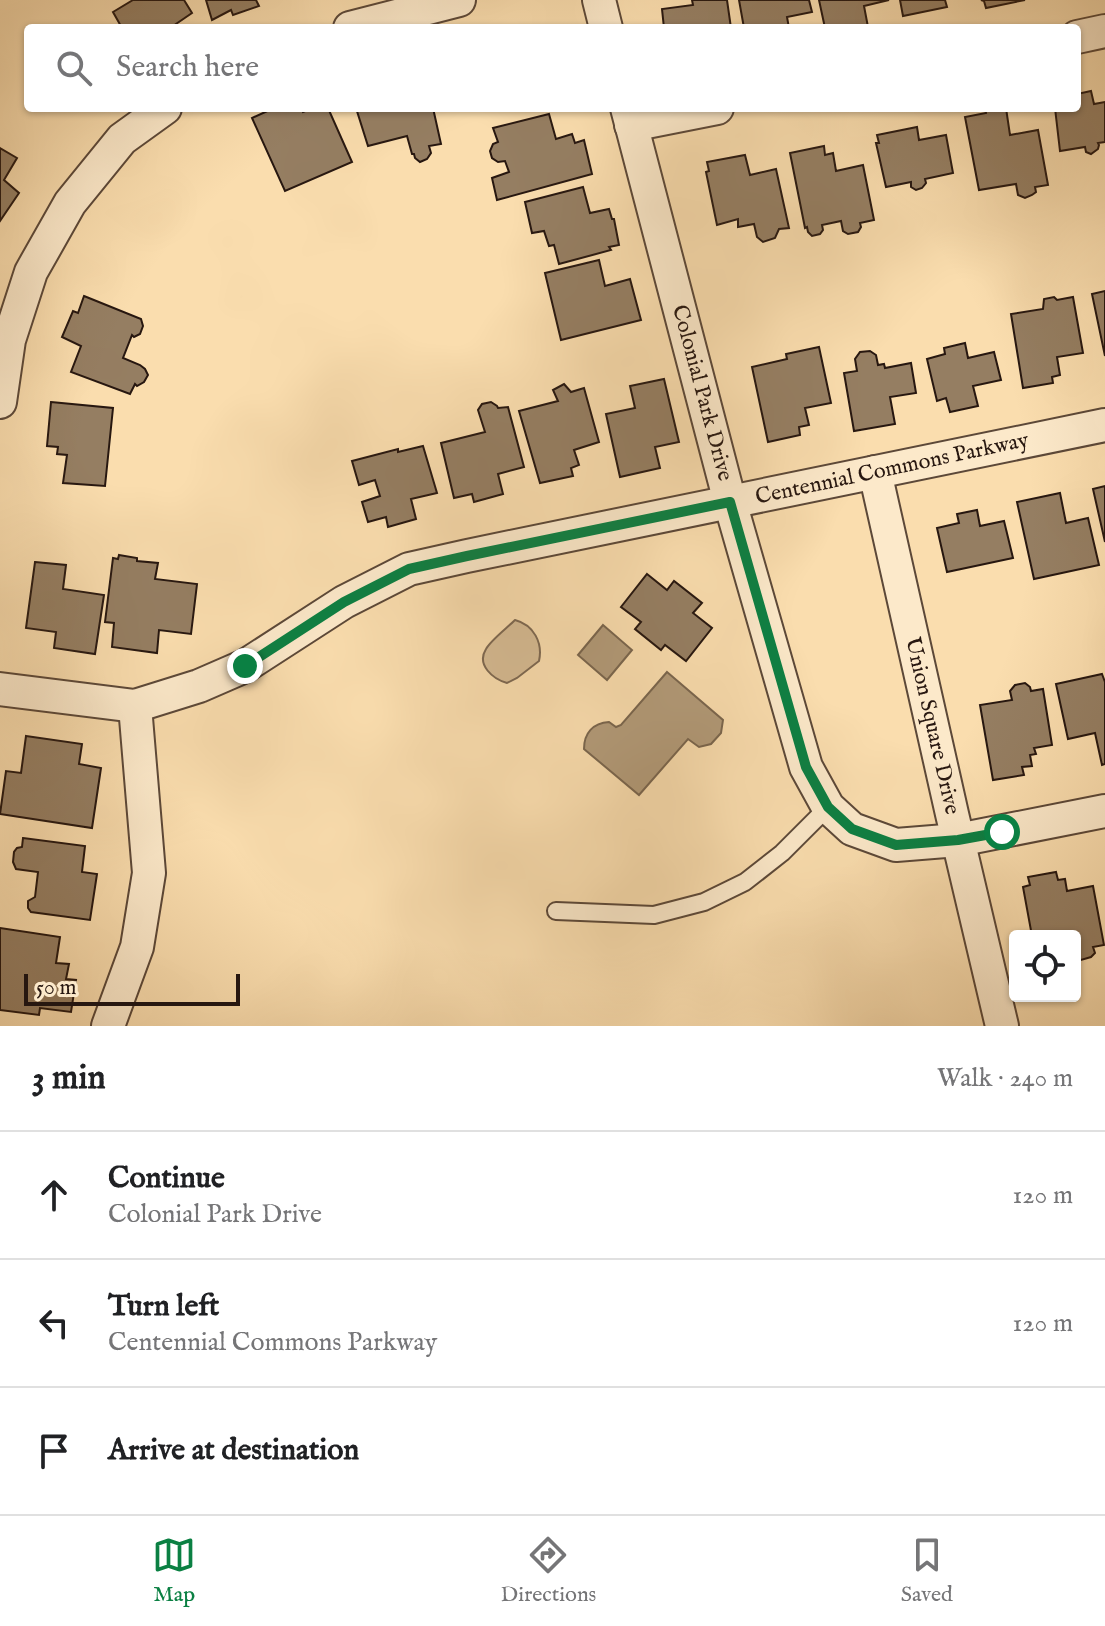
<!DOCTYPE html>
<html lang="en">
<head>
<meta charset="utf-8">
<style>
	:root { --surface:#fff; --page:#f2f2f2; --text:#202124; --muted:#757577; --line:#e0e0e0; --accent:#0b8043 }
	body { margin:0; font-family:"IM FELL English",serif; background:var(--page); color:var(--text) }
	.controls { position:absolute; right:24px; bottom:24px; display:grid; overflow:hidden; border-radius:8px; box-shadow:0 2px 6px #0004 }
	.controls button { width:72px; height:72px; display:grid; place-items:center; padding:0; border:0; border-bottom:2px solid var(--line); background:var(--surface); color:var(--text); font:40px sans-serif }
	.scale { position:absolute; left:24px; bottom:20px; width:216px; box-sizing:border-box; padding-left:8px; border:4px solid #271710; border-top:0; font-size:22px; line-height:28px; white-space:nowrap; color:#271710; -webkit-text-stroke:6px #fce9ca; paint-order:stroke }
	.stop { position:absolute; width:24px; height:24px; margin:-18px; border:6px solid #0b8043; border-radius:50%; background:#fff }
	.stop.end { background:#0b8043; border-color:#fff; box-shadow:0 2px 8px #0008 }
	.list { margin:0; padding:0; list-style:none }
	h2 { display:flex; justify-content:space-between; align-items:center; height:104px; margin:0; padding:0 32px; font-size:34px }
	h2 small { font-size:26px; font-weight:400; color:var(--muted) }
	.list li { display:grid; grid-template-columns:52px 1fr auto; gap:24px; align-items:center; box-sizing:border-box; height:128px; padding:0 32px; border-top:2px solid var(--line) }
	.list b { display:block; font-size:30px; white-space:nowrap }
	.list p { margin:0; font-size:26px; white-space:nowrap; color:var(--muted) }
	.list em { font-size:26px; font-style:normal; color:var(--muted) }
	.icon { flex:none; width:44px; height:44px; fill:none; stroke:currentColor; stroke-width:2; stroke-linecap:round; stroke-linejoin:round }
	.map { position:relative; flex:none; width:1105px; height:1026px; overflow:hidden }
	.search { position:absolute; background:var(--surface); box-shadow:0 2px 6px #0004; left:24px; right:24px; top:24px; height:88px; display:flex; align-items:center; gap:20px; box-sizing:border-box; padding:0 28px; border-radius:8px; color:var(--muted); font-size:30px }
	.sheet { height:488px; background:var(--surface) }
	nav { display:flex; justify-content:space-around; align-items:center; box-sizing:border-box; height:112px; border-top:2px solid var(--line); background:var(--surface); font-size:22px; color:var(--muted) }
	nav a { display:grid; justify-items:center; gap:4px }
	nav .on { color:var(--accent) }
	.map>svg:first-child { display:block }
	.green { fill:#d6bb93; stroke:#7e6952; stroke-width:2 }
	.water { fill:#b29a78; stroke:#7a664e; stroke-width:2 }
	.building { fill:#957e62; stroke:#271710; stroke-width:2 }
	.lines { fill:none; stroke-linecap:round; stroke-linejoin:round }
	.lane-casing { stroke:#5c4838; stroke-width:20 }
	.street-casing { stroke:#5c4838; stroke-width:36 }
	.lane { stroke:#fce9ca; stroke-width:16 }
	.street { stroke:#fce9ca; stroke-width:32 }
	.route { stroke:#0b8043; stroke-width:10 }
	.labels { text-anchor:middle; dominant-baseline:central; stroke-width:6; stroke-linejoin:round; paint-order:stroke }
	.street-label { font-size:22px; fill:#271710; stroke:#fce9ca }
</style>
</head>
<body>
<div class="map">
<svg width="1105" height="1026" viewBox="0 0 1105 1026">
	<rect width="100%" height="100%" fill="#faddae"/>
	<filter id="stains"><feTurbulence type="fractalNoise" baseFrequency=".0025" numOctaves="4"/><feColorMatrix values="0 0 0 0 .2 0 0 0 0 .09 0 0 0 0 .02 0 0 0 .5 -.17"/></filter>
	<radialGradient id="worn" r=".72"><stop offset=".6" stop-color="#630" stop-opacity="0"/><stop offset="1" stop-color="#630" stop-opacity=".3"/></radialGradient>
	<path class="green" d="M515,620C534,625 543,643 539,661L517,678L507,683C493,679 476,665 486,649C491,640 507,628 515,620Z"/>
	<g class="water">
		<path d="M603,625L632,650L607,680L578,655Z"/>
		<path d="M667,672L723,720L721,733L711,744L699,747L688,739L639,795L584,749C584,733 593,723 609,722L616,727L621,725Z"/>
	</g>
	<g class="building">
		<path d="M133,0H184L192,13L170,28H122L113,12Z"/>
		<path d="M206,0H256L259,6L233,15L231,10L212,20Z"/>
		<path d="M692,0H727L731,28H664L662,9L693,5Z"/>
		<path d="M739,0H809L812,12L787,17L789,28H744Z"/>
		<path d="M819,0H889L864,6L868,27L864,28H825Z"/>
		<path d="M900,0H945L947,7L903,16Z"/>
		<path d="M981,0H1025L986,8L984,1Z"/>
		<path d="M1091,91L1094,104L1105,102V142L1098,143L1099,145L1098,149L1091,154L1086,152L1085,147L1060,151L1055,108H1077V94Z"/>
		<path d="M274,108H301L303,112L313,108H328L352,162L285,191L252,118Z"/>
		<path d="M356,108H433L441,144L429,146L431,153L427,159L420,162L415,158L414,154H412L407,136L368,146Z"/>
		<path d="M985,108H1006L1010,135L1038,130L1048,185L1035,187L1036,192L1032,195L1025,198L1018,195L1016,184L979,190L965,117L986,113Z"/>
		<path d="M549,114L556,139L572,134L575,143L584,140L592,174L497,200L492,178L509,172L505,161L498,162L492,158L490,151L493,144L498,142L493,128Z"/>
		<path d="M917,127L919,140L946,135L953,173L925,179L926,183L922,188L916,190L911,187V182L886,187L876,143H879L877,135Z"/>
		<path d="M824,146L825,155L833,153L836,171L863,165L874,220L860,223L861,227L858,232L848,234L843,231L841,221L822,225L823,230L820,234L812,236L808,232L807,227L805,228L790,153Z"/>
		<path d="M0,148L17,158L4,180L19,193L0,221Z"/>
		<path d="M745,155L750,175L776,169L789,228L779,229L775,238L763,242L757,237L754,224L738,227V219L717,225L706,172L709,171L707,162Z"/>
		<path d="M583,187L590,213L609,209L612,219H614L619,245L609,247L611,250L559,264L554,245L549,246L544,231L532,233L525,202Z"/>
		<path d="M599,260L605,286L630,279L641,320L561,340L545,273Z"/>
		<path d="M1105,291V356L1092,294Z"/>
		<path d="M84,296L141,319L143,326L140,334L134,337L132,335L123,358L140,365L145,369L148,375L144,382L137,386L135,384L130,394L71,372L81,346L62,337L73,311L78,313Z"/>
		<path d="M1054,297L1057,300L1073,297L1083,353L1057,357L1060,375L1052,377L1053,383L1023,388L1011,314L1043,309L1044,299Z"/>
		<path d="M965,343L968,358L994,352L1001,380L973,386L978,406L950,412L946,398L937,401L927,359L945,354L944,348Z"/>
		<path d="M819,347L831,403L805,408L809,425L799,427L800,435L768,442L752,367L787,359L786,354Z"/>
		<path d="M870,351L876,355L878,365L884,364L885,368L911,363L916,393L890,397L895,424L854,431L844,373L857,371L855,359L860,352Z"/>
		<path d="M664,379L679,442L655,447L660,468L620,477L606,414L635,408L630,386Z"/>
		<path d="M564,384L571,392L584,388L599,442L574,450L579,465L571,468L573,476L540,483L519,411L558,401L553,390Z"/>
		<path d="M51,402L113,408L105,486L63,483L67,455L57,454L58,447L47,446Z"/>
		<path d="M491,402L497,406L498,408L508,407L524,467L498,474L503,494L474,502L472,494L454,498L441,443L485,432L478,410L482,404Z"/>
		<path d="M423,446L437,493L411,499L416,519L388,527L386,517L368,522L362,502L380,496L375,480L359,485L352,461L398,449V452Z"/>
		<path d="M1105,486V542L1093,489Z"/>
		<path d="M1060,493L1066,523L1088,518L1099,565L1034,579L1017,502Z"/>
		<path d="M977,510L980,526L1004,521L1013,558L947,572L937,528L959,523L957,514Z"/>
		<path d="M119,555L137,558V561L158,563L155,579L197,584L191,634L159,630L157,653L112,647L114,623L105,622L113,558L118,559Z"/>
		<path d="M35,562L66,565L63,589L104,595L95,654L54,648L56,632L26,628Z"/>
		<path d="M647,574L667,590L674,581L702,603L693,613L712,628L686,661L665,645L661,650L635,629L641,622L621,607Z"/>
		<path d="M1102,674L1105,682V764L1102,765L1095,733L1068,739L1056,684Z"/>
		<path d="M1025,683L1030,687L1031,691L1043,689L1052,745L1034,748L1036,754L1030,755L1032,766L1022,767L1024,775L993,780L980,705L1012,700L1010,691L1015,685Z"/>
		<path d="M26,736L82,744L79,764L101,768L92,828L0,814L6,771L21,773Z"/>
		<path d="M23,838L85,846L82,872L97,874L90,920L31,912L28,908V901L35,897L38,872L16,869L13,862L14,852L17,848L22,847Z"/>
		<path d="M1056,872L1058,880L1065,879L1067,891L1093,886L1104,945L1093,947L1095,953L1091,957L1081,960L1075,955V936H1032L1023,887L1030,885L1028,877Z"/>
		<path d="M0,928L60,937L56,963L69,964L66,979L76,980L71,1012L40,1008L39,1015L0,1010Z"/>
	</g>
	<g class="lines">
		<g class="lane-casing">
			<path id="lane" d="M556,911L654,915L704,902L745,882L782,853L828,807"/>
		</g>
		<g class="street-casing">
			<g id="street">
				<path d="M599,0L606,28"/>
				<path d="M350,28L459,0"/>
				<path d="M1077,37L1105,31"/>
				<path d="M627,108L730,502L806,767L828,807L852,829L896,845L958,840L1105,811"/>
				<path d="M631,125L717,108"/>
				<path d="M0,402L9,340L31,272L70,203L122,139L165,108"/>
				<path d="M875,472L952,814L1002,1026"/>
				<path d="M0,689L135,706L199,686L245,666L344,602L409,569L467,556L1105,425"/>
				<path d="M108,1026L137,947L149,873L135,706"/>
			</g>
		</g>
		<use href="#lane" class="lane"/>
		<use href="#street" class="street"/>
	</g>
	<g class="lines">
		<path class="route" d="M245,666L344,602L409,569L467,556L730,502L806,767L828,807L852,829L896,845L958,840L1002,832"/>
	</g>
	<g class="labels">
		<g class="street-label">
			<text transform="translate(702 393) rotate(75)">Colonial Park Drive</text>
			<text transform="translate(892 469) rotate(-12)">Centennial Commons Parkway</text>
			<text transform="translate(932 726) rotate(77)">Union Square Drive</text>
		</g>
	</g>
	<rect width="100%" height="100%" filter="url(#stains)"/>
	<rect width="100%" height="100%" fill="url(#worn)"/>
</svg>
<div class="controls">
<button><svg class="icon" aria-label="locate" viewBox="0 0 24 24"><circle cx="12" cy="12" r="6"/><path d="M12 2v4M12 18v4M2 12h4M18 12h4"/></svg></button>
</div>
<div class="scale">50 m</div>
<div class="stop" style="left:1002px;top:832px"></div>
<div class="stop end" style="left:245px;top:666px"></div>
<div class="search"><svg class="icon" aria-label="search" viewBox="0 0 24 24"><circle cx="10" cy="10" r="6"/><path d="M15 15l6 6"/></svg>Search here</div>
</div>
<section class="sheet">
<h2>3 min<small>Walk · 240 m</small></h2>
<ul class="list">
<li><svg class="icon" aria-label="ahead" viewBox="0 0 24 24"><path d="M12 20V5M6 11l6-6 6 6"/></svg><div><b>Continue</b><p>Colonial Park Drive</p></div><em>120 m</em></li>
<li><svg class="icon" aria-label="left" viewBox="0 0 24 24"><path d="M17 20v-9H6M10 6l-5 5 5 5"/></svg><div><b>Turn left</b><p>Centennial Commons Parkway</p></div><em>120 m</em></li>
<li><svg class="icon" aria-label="arrive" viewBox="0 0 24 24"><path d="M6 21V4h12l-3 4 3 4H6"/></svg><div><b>Arrive at destination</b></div></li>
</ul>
</section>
<nav>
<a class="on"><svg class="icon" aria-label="map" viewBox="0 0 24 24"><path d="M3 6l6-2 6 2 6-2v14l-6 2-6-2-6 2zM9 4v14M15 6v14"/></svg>Map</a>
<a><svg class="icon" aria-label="directions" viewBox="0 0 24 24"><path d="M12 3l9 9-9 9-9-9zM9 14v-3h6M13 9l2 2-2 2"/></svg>Directions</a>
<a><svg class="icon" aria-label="saved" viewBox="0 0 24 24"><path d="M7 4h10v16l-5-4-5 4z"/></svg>Saved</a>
</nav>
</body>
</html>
